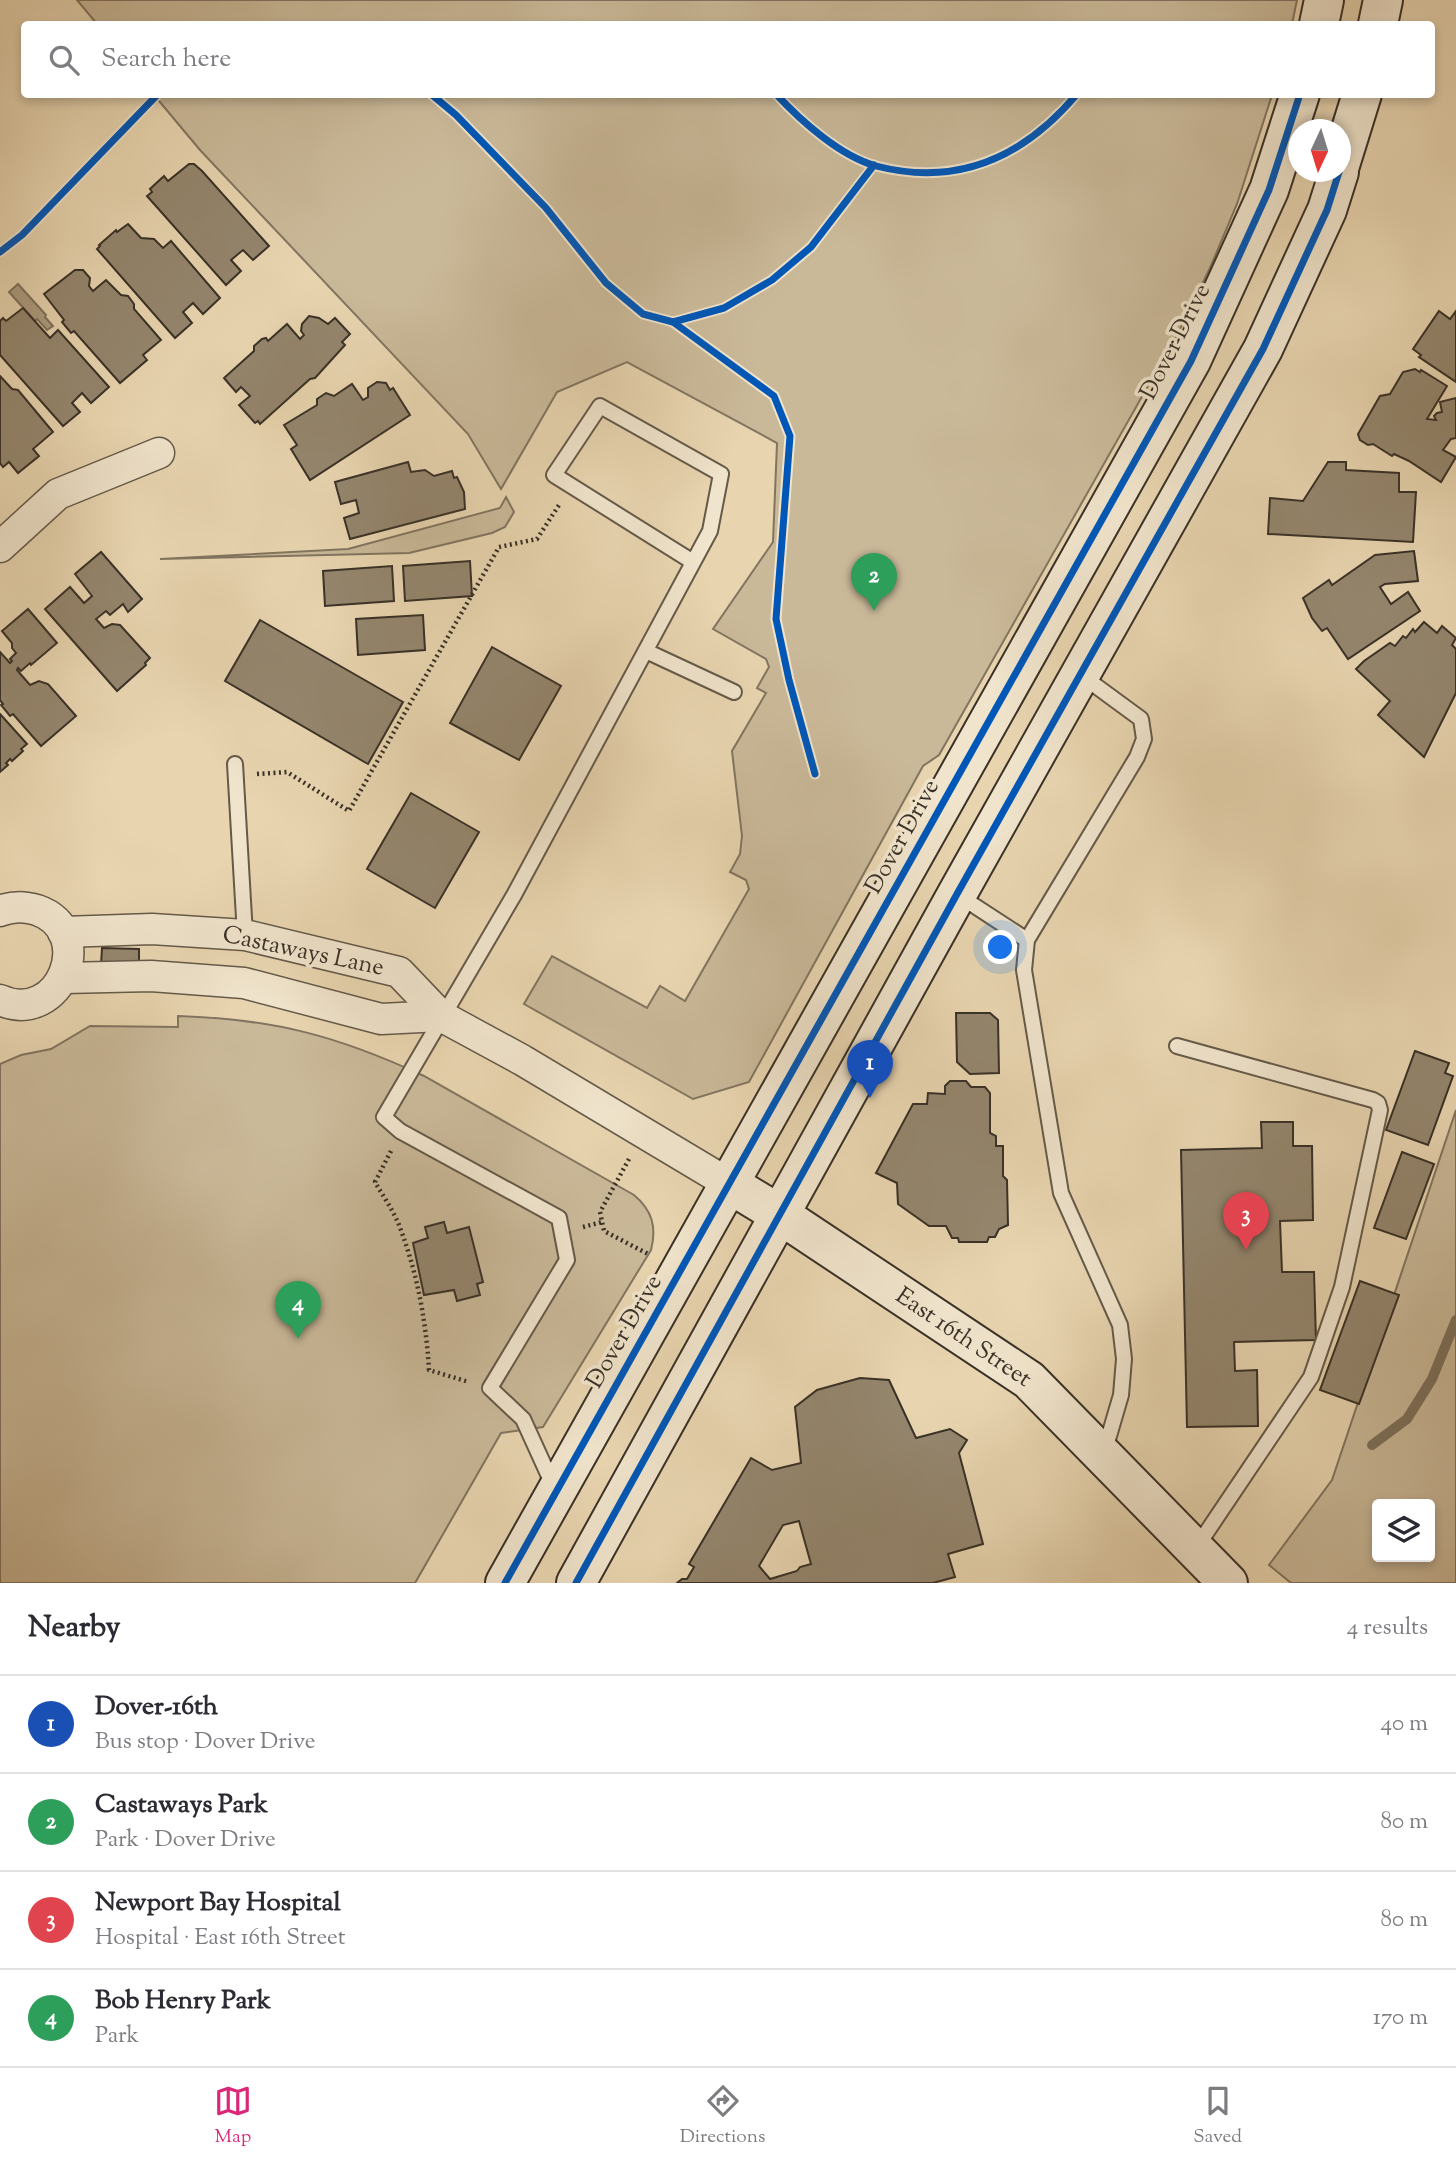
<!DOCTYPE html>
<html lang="en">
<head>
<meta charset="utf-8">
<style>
	:root { --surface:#fff; --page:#f7f7f7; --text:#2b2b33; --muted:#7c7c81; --line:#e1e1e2; --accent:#db2777 }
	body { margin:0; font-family:"Sorts Mill Goudy",serif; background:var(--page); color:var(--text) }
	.controls { position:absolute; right:21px; bottom:21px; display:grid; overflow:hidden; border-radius:7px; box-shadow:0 4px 10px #0003 }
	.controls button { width:63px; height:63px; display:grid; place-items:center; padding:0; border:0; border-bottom:2px solid var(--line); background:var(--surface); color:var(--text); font:35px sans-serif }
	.compass { position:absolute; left:1288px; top:119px; width:63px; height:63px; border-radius:50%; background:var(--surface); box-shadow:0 4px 10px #0003; rotate:184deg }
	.you { position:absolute; left:1001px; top:948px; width:24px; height:24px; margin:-18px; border:5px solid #fff; border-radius:50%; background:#1a73e8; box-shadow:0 0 0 10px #1a73e833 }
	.badge { display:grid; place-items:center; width:46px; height:46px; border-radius:50%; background:var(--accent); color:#fff; font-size:23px; font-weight:700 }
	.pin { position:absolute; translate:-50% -58px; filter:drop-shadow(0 2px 4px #0008) }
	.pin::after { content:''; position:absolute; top:37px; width:24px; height:21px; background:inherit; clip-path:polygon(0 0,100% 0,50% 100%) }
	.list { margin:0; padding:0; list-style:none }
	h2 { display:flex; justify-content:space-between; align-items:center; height:91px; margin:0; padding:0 28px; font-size:30px }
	h2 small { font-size:23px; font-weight:400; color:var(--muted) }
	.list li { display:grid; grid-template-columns:46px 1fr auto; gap:21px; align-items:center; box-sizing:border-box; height:98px; padding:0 28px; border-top:2px solid var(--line) }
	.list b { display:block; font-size:26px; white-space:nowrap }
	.list p { margin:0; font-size:23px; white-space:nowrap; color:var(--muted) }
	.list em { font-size:23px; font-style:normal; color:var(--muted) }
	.icon { flex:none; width:38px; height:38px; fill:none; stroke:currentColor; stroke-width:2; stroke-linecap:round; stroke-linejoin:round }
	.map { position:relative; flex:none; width:1456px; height:1583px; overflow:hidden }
	.search { position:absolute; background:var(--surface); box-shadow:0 4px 10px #0003; left:21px; right:21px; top:21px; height:77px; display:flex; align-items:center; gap:18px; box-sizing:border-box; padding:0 24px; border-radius:7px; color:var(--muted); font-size:26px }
	.sheet { height:483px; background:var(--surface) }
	nav { display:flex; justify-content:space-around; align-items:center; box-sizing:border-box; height:98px; border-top:2px solid var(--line); background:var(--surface); font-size:19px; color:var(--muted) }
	nav a { display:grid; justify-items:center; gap:4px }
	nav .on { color:var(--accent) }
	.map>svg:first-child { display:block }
	.green { fill:#cab999; stroke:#827560; stroke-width:2; fill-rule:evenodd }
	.water { fill:#ac9d81; stroke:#7e725d; stroke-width:2 }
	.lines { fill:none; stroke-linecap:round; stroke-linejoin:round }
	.stream { stroke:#7e725d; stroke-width:10 }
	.building { fill:#94866e; stroke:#393127; stroke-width:2; fill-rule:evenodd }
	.lane-casing { stroke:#655a49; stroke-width:18 }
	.street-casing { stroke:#655a49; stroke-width:33 }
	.secondary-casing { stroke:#393127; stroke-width:42 }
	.path { stroke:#393127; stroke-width:4.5; stroke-dasharray:2 3.5; stroke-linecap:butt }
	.lane { stroke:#f0e4cc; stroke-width:14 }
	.street { stroke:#f0e4cc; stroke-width:30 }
	.secondary { stroke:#f0e4cc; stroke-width:38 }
	.cycleway-casing { stroke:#f0e4cc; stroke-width:11 }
	.cycleway { stroke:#0057b8; stroke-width:7 }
	.labels { text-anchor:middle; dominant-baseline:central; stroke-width:7; stroke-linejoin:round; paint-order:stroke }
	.street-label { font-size:24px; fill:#393127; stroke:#f0e4cc }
</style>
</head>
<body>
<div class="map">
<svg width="1456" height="1583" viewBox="0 0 1456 1583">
	<rect width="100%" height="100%" fill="#e8d5b0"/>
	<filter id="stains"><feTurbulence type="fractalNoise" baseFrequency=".00286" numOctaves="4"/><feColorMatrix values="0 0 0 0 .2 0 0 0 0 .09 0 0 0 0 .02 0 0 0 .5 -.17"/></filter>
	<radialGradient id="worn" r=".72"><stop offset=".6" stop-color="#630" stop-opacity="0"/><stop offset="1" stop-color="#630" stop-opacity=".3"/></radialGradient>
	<g class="green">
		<path d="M77,0H1297L1292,24H97Z"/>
		<path d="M154,95H1272L1237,204L1210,268L1178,333L939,755L923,766L749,1082L693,1099L524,1004L552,956L647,1008L660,986L685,1001L749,889L746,880L730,872L740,854L742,836L732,751L766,693L757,688L769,667L766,659L713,629L773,542L777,443L627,362L557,392L501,489L468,434L200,150Z"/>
		<path d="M506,497L514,512L505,527L492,533L409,553L160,559L348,549L500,508Z"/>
		<path d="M178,1016C274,1019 338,1036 424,1076L634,1195C652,1210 657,1227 651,1250L543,1427L501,1433L415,1583H0V1064L21,1055L51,1049L90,1026L178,1027Z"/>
		<path d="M1456,1110V1583H1291L1269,1565L1332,1480ZM1377,1504H1430V1557H1377Z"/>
	</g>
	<path class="water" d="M18,284L46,315L45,317L53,326L47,330L37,319L35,321L9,292Z"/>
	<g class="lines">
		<path class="stream" d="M1372,1445L1407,1419L1432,1379L1456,1320"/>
	</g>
	<g class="building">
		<path d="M189,164H194L202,171L269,246L253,260L243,250L231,260L241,271L226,285L147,196L152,192L150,189L164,176L168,181Z"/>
		<path d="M128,224L141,238L154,239L163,248L171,241L220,298L203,314L193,303L183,312L192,323L175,338L97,249L100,246L99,245L116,230L117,232Z"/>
		<path d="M75,270H83L90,278L89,286L93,291L106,280L121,295L128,296L134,304V309L161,340L143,355L147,360L120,383L74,331L71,333L62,322L64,320L44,294Z"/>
		<path d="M23,308L50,338L58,330L109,387L91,403L82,393L72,403L80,412L63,426L0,355V321L3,318L6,321Z"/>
		<path d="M1439,311L1450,319L1456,311V382L1419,357L1421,355L1413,349Z"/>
		<path d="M309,316L319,318L328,324L335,318L350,334L342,342L345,345L315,378L310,379L260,424L258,421L255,423L239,405L250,396L241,387L236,392L224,378L254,351V346L262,339L266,338L268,341L287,324L300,339L304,335L301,331L302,324Z"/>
		<path d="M1415,369L1420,372L1421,370L1447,386L1427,419L1436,420L1434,416L1437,413L1442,412L1440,402L1456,398V438L1451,439L1443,450L1456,457L1441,482L1409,461L1394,454L1392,456L1373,444L1368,445L1360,440L1358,434L1380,396L1390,394L1403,372Z"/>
		<path d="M0,376L12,389L18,390L53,432L33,449L39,456L18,473L9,462L3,467L0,463Z"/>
		<path d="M377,382L386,383L390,390L393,388L410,415L310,480L291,449L297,445L284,425L317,405V399L326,393L334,396L352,384L363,400L368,397V388Z"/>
		<path d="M408,462L411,472L425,470L434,476L452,471L454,478L457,477L464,492L465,509L350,539L344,518L359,513L356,500L341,504L335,482Z"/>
		<path d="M1328,462H1346V470L1399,473V492H1416L1413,542L1268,534L1270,498L1303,501Z"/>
		<path d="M1414,551L1418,581L1385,584L1380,587L1391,604L1408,592L1420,611L1348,659L1327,628L1322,631L1312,618L1303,598L1329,580L1332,585L1375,555Z"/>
		<path d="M101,552L142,599L128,612L123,604L110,615L106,611L96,619L104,628L112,624L120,625L150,658L145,663L146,665L117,691L45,609L70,587L84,603L92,596L75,574Z"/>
		<path d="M470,561L472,596L405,601L403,566Z"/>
		<path d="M392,566L394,601L325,606L323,571Z"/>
		<path d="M28,609L57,643L31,665L30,663L21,671L18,668L17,670L30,685L39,681L48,684L76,716L41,746L13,714L10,716L1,705L3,704L0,700V652L10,663L12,661L10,659L16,653L12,648V643L2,631Z"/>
		<path d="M423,615L425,650L358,655L356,619Z"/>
		<path d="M260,620L403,702L368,764L225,681Z"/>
		<path d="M1424,622L1437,633L1442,626L1456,638L1452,645L1456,649V693L1424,757L1378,715L1390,701L1356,669L1364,661L1390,643L1395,646L1403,636L1406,638L1413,629L1415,632Z"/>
		<path d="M492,647L561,686L519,760L450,723Z"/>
		<path d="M0,714L27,744L21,749L23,751L12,761L10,759L6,763L8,765L0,772Z"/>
		<path d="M411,793L479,832L435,908L367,869Z"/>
		<path d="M102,948L139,949V966L101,965Z"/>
		<path d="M956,1013H990L998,1020L999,1073L970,1074L957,1062Z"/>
		<path d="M1415,1051L1449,1063L1445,1073L1453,1076L1428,1145L1386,1130Z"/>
		<path d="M950,1081H966L971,1087H985L990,1093V1133L996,1136V1146H1003V1176L1007,1180L1008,1225L999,1229L995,1237H989L987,1242H959L958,1238H952L946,1226H929L898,1204L897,1183L876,1173L913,1104H927L928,1093L945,1094V1086Z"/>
		<path d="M1261,1122H1293V1146H1312L1313,1220L1280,1221L1282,1272H1314L1316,1340L1234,1342L1235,1371L1257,1370L1258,1426L1187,1427L1181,1150L1262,1148Z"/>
		<path d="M1402,1152L1434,1164L1406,1239L1374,1228Z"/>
		<path d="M444,1222L447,1233L469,1227L483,1282L477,1284L480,1295L457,1301L454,1290L424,1295L413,1243L428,1238L425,1227Z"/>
		<path d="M1360,1281L1399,1295L1359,1404L1320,1390Z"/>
		<path d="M860,1378L889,1380L916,1438L950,1429L967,1440L959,1453L983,1544L948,1554L955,1577L933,1583H677L682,1579H687L694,1567L689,1564L751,1458L772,1470L801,1463L795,1407L817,1390ZM799,1521L811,1564L800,1567L797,1571L770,1579L759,1566L783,1525Z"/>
	</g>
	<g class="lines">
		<g class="lane-casing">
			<g id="lane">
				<path d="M646,651L734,692"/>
				<path d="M1081,675L1141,719L1144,739L1137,757L1027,940L1024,970L1061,1193L1120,1325L1124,1359L1121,1395L1104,1453"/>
				<path d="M235,764L245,935"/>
				<path d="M958,895L1027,940"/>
				<path d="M1177,1046L1373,1100L1378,1103L1380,1110L1342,1287L1311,1377L1196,1548"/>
				<path d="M553,1485L523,1419L490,1388L567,1260L559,1218L400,1131L384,1117L514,895L710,531L721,474L600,406L554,475L693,562"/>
			</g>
		</g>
		<g class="street-casing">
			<g id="street">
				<path d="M0,547L58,494L159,453"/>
				<path d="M0,911C12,906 24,906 37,910C98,931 61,1027 0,1000"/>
				<path d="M63,932L152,929L245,935L399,972L441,1016L522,1060L731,1185"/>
				<path d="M64,978L151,976L244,983L381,1019L441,1016"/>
			</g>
		</g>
		<g class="secondary-casing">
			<g id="secondary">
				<path d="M1319,24L1324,0"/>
				<path d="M1378,24L1383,0"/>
				<path d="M1340,165L1362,94"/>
				<path d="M731,1185L779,1214L1029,1380L1228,1583"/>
				<path d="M505,1583L1191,361L1269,190L1300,94"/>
				<path d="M576,1583L957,894L1263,349L1327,210L1339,172"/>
			</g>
		</g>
		<g class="path">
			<path d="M257,774L287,772L349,811L499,547L537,539L559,505"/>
			<path d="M391,1151L375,1182C383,1196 393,1210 399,1225C417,1272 426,1320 429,1370L469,1382"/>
			<path d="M629,1159L600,1212L604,1231L650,1255"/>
			<path d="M583,1227L602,1222"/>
		</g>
		<use href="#lane" class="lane"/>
		<use href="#street" class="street"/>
		<use href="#secondary" class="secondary"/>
		<g class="cycleway-casing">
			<g id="cycleway">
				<path d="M431,94L456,115L546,208L606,283L643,314L673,322L724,308L772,280L811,247L874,165"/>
				<path d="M776,94C801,121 840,156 876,166C958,187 1024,157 1077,94"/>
				<path d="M0,252L22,235L158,94"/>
				<path d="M673,322L774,396L790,436L776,619L789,680L815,774"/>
				<path d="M505,1583L1191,361L1269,190L1300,94"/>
				<path d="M576,1583L957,894L1263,349L1327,210L1339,172"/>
			</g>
		</g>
		<use href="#cycleway" class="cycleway"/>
	</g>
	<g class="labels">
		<g class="street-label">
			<text transform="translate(1176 342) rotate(-63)">Dover Drive</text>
			<text transform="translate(903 837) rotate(-61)">Dover Drive</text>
			<text transform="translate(303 952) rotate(12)">Castaways Lane</text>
			<text transform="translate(625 1332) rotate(-60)">Dover Drive</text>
			<text transform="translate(963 1338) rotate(34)">East 16th Street</text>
		</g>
	</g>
	<rect width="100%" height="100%" filter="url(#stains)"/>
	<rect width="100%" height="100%" fill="url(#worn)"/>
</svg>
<div class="controls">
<button><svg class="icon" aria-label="layers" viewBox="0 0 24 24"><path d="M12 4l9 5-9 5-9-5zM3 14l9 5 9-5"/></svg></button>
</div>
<svg class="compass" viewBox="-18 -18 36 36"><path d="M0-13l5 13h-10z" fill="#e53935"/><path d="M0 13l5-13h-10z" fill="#7c7c81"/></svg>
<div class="you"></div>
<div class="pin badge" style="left:870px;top:1098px;background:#1a4fb4">1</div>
<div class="pin badge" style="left:874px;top:611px;background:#2e9e5b">2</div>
<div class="pin badge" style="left:1246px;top:1250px;background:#e0444e">3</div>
<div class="pin badge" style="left:298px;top:1339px;background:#2e9e5b">4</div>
<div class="search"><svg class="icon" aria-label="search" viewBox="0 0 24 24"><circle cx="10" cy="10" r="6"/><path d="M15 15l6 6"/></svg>Search here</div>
</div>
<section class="sheet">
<h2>Nearby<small>4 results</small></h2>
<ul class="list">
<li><span class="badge" style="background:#1a4fb4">1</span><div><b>Dover-16th</b><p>Bus stop · Dover Drive</p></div><em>40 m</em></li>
<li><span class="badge" style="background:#2e9e5b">2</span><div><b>Castaways Park</b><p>Park · Dover Drive</p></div><em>80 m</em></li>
<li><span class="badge" style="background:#e0444e">3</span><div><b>Newport Bay Hospital</b><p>Hospital · East 16th Street</p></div><em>80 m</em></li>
<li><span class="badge" style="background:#2e9e5b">4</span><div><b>Bob Henry Park</b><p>Park</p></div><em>170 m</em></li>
</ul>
</section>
<nav>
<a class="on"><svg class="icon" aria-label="map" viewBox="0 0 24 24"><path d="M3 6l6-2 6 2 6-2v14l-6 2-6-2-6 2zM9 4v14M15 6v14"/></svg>Map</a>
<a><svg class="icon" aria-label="directions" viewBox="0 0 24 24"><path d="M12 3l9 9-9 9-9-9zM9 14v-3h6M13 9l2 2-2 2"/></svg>Directions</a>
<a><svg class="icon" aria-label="saved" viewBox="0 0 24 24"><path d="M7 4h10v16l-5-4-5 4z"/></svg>Saved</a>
</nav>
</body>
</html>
